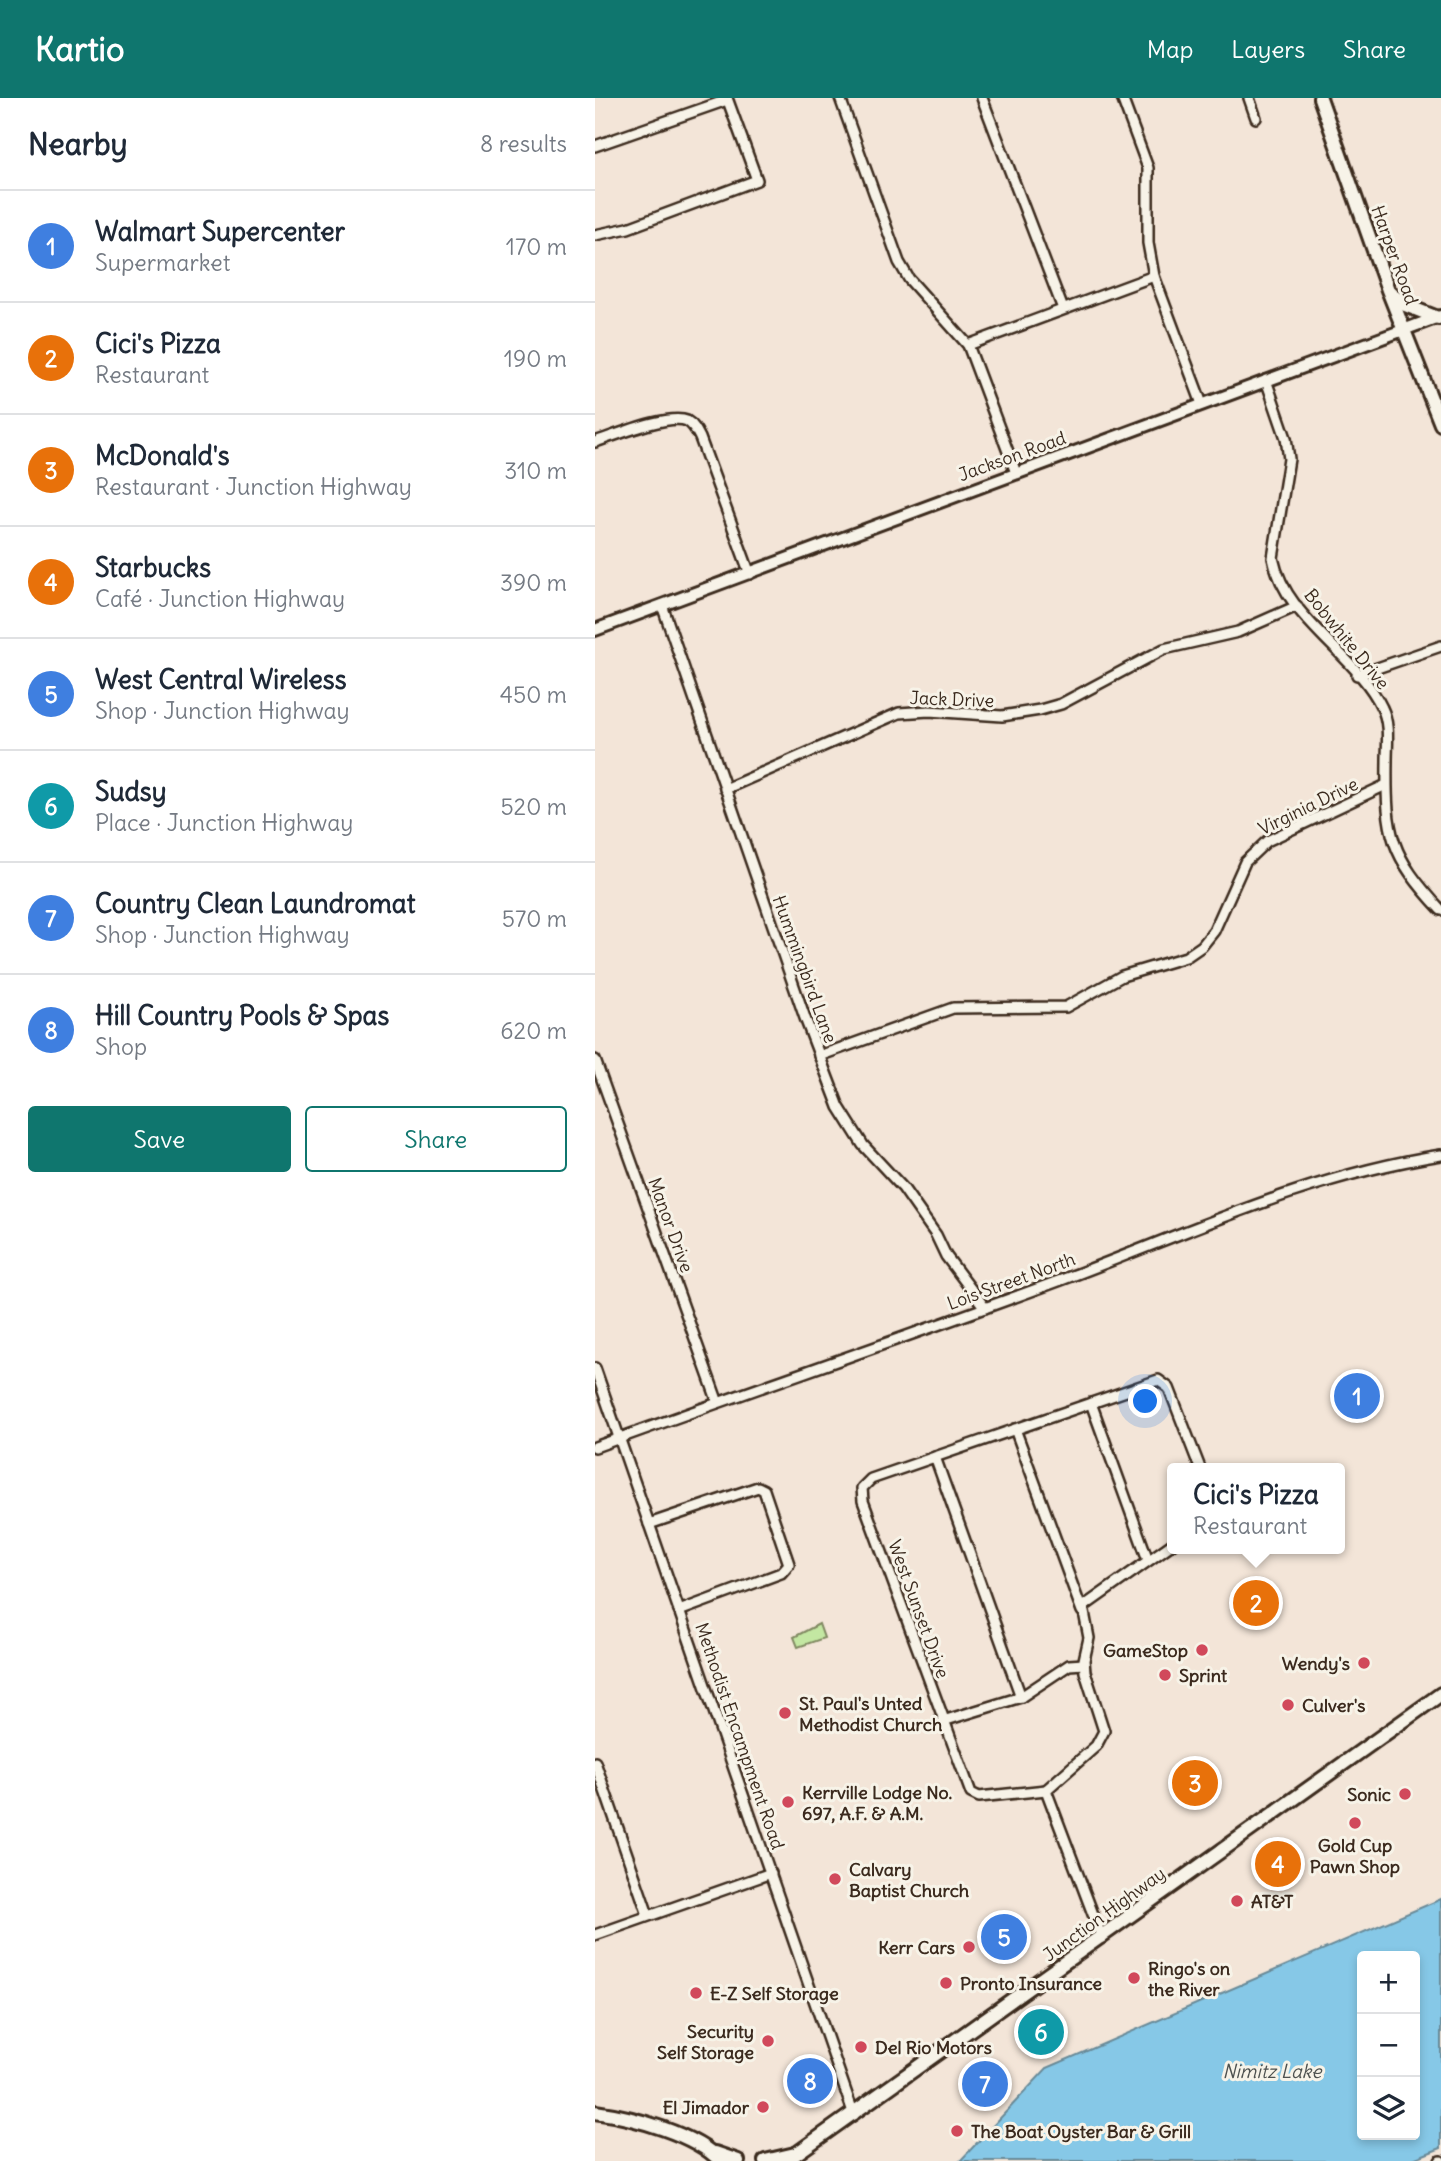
<!DOCTYPE html>
<html lang="en">
<head>
<meta charset="utf-8">
<style>
	:root { --surface:#fff; --page:#f6f6f7; --text:#1f2937; --muted:#747a83; --line:#e0e1e3; --accent:#0f766e }
	body { margin:0; font-family:Delius,sans-serif; background:var(--page); color:var(--text) }
	.controls { position:absolute; right:21px; bottom:21px; display:grid; overflow:hidden; border-radius:7px; box-shadow:0 4px 10px #0003 }
	.controls button { width:63px; height:63px; display:grid; place-items:center; padding:0; border:0; border-bottom:2px solid var(--line); background:var(--surface); color:var(--text); font:35px sans-serif }
	.you { position:absolute; left:551px; top:1304px; width:24px; height:24px; margin:-18px; border:5px solid #fff; border-radius:50%; background:#1a73e8; box-shadow:0 0 0 10px #1a73e833 }
	.badge { display:grid; place-items:center; width:46px; height:46px; border-radius:50%; background:var(--accent); color:#fff; font-size:23px; font-weight:700 }
	.pin { position:absolute; translate:-50% -50%; border:4px solid #fff; box-shadow:0 2px 7px #0006 }
	.popup { position:absolute; left:572px; top:1365px; width:178px; height:91px; box-sizing:border-box; display:grid; place-content:center; border-radius:7px; background:var(--surface); filter:drop-shadow(0 2px 5px #0005); font-size:23px; white-space:nowrap; color:var(--muted) }
	.popup b { font-size:26px; color:var(--text) }
	.popup::after { content:''; position:absolute; left:50%; top:100%; margin-left:-14px; border:14px solid transparent; border-top-color:var(--surface) }
	.list { margin:0; padding:0; list-style:none }
	h2 { display:flex; justify-content:space-between; align-items:center; height:91px; margin:0; padding:0 28px; font-size:30px }
	h2 small { font-size:23px; font-weight:400; color:var(--muted) }
	.list li { display:grid; grid-template-columns:46px 1fr auto; gap:21px; align-items:center; box-sizing:border-box; height:112px; padding:0 28px; border-top:2px solid var(--line) }
	.list b { display:block; font-size:26px; white-space:nowrap }
	.list p { margin:0; font-size:23px; white-space:nowrap; color:var(--muted) }
	.list em { font-size:23px; font-style:normal; color:var(--muted) }
	.actions { display:flex; gap:14px; padding:21px 28px }
	.actions a { flex:1; padding:16px 0; border:2px solid var(--accent); border-radius:7px; text-align:center; font-size:24px; color:var(--accent) }
	.actions .main { background:var(--accent); color:#fff }
	.icon { flex:none; width:38px; height:38px; fill:none; stroke:currentColor; stroke-width:2; stroke-linecap:round; stroke-linejoin:round }
	.map { position:relative; flex:none; width:846px; height:2063px; overflow:hidden }
	header { display:flex; align-items:center; gap:42px; box-sizing:border-box; height:98px; padding:0 35px; background:var(--accent); color:#fff }
	header strong { font-size:33px }
	nav { display:flex; gap:38px; margin-inline-start:auto; font-size:24px }
	main { display:flex }
	aside { flex:1; background:var(--surface) }
	.map>svg:first-child { display:block }
	.green { fill:#c3e7a2; stroke:#7f8860; stroke-width:2 }
	.water { fill:#86c8e7; stroke:#688997; stroke-width:2; fill-rule:evenodd }
	.lines { fill:none; stroke-linecap:round; stroke-linejoin:round }
	.minor-casing { stroke:#3b2a1e; stroke-width:14 }
	.tertiary-casing { stroke:#3b2a1e; stroke-width:16 }
	.secondary-casing { stroke:#3b2a1e; stroke-width:18 }
	.minor { stroke:#f7f3e8; stroke-width:9 }
	.tertiary { stroke:#f7f3e8; stroke-width:10 }
	.secondary { stroke:#f7f3e8; stroke-width:12 }
	.poi-dot { fill:#d1495b; stroke:#f7f3e8; stroke-width:2.5 }
	.labels { text-anchor:middle; dominant-baseline:central; stroke-width:6; stroke-linejoin:round; paint-order:stroke }
	.street-label { font-size:18px; fill:#3b2a1e; stroke:#f7f3e8 }
	.poi-label { font-size:18px; font-weight:bold; fill:#3b2a1e; stroke:#f7f3e8; text-anchor:start }
	.water-label { font-size:19px; font-style:italic; fill:#4e5250; stroke:#f7f3e8 }
</style>
</head>
<body>
<header>
<strong>Kartio</strong>
<nav><a>Map</a><a>Layers</a><a>Share</a></nav>
</header>
<main>
<aside>
<h2>Nearby<small>8 results</small></h2>
<ul class="list">
<li><span class="badge" style="background:#3f7fe0">1</span><div><b>Walmart Supercenter</b><p>Supermarket</p></div><em>170 m</em></li>
<li><span class="badge" style="background:#e8710a">2</span><div><b>Cici's Pizza</b><p>Restaurant</p></div><em>190 m</em></li>
<li><span class="badge" style="background:#e8710a">3</span><div><b>McDonald's</b><p>Restaurant · Junction Highway</p></div><em>310 m</em></li>
<li><span class="badge" style="background:#e8710a">4</span><div><b>Starbucks</b><p>Café · Junction Highway</p></div><em>390 m</em></li>
<li><span class="badge" style="background:#3f7fe0">5</span><div><b>West Central Wireless</b><p>Shop · Junction Highway</p></div><em>450 m</em></li>
<li><span class="badge" style="background:#0f9aa8">6</span><div><b>Sudsy</b><p>Place · Junction Highway</p></div><em>520 m</em></li>
<li><span class="badge" style="background:#3f7fe0">7</span><div><b>Country Clean Laundromat</b><p>Shop · Junction Highway</p></div><em>570 m</em></li>
<li><span class="badge" style="background:#3f7fe0">8</span><div><b>Hill Country Pools &amp; Spas</b><p>Shop</p></div><em>620 m</em></li>
</ul>
<div class="actions"><a class="main">Save</a><a>Share</a></div>
</aside>
<div class="map">
<svg width="846" height="2063" viewBox="0 0 846 2063">
	<rect width="100%" height="100%" fill="#f3e5d8"/>
	<filter id="ink" filterUnits="userSpaceOnUse"><feTurbulence type="fractalNoise" baseFrequency=".0143" numOctaves="2"/><feDisplacementMap in="SourceGraphic" scale="14" xChannelSelector="R" yChannelSelector="G"/><feConvolveMatrix kernelMatrix="1 2 1 2 8 2 1 2 1" color-interpolation-filters="sRGB"/></filter>
	<g filter="url(#ink)">
		<path class="green" d="M224,1526L229,1540L203,1549L199,1539Z"/>
		<path class="water" d="M846,1801V2050L813,2063H365L452,1970ZM767,1858H820V2037H767Z"/>
		<g class="lines">
			<g class="minor-casing">
				<g id="minor">
					<path d="M245,0L304,164L314,181L373,247L421,375"/>
					<path d="M387,0L468,211"/>
					<path d="M527,0L553,70V145L559,178L607,306"/>
					<path d="M654,0L661,20"/>
					<path d="M0,48L132,2"/>
					<path d="M0,137L33,130L162,82L132,0"/>
					<path d="M373,247L559,178"/>
					<path d="M671,282L691,340L694,361L678,460C691,523 762,556 787,610C795,626 792,646 792,663C791,737 795,757 846,812"/>
					<path d="M0,344C19,338 74,315 92,323C99,327 102,334 105,340L155,476"/>
					<path d="M67,507L210,920L244,1009L268,1047L308,1090L341,1137L351,1158L390,1210"/>
					<path d="M762,577L846,548"/>
					<path d="M130,691L304,615L334,613L407,618L445,612L466,606L569,551L643,534L702,508"/>
					<path d="M224,958L358,910L471,909L527,878L591,859L607,848L619,833L650,764L672,743L791,687"/>
					<path d="M0,962L122,1302"/>
					<path d="M0,1270L259,2017"/>
					<path d="M496,1305L553,1462"/>
					<path d="M420,1331L487,1513"/>
					<path d="M0,1349C156,1292 313,1239 469,1181C592,1135 715,1077 846,1057"/>
					<path d="M340,1359L426,1599"/>
					<path d="M54,1426L163,1389L169,1392L194,1466L186,1475L84,1513"/>
					<path d="M348,1623L426,1599L474,1567L489,1566"/>
					<path d="M0,1664L53,1817"/>
					<path d="M451,1692L384,1699L376,1695L268,1403L267,1390L276,1381L563,1282L574,1290L605,1370"/>
					<path d="M451,1692L501,1648L509,1633L490,1574L489,1562L494,1540L488,1509L577,1446"/>
					<path d="M451,1692L507,1840"/>
					<path d="M0,1837L176,1775"/>
					<path d="M845,2063H846"/>
				</g>
			</g>
			<g class="tertiary-casing">
				<path id="tertiary" d="M0,532L846,218"/>
			</g>
			<g class="secondary-casing">
				<g id="secondary">
					<path d="M725,0L793,192L846,326"/>
					<path d="M795,194L810,207L843,220"/>
					<path d="M0,2014C37,2019 101,2036 125,2063"/>
					<path d="M120,2055L143,2063"/>
					<path d="M170,2063L200,2056"/>
					<path d="M191,2063L846,1596"/>
				</g>
			</g>
			<use href="#minor" class="minor"/>
			<use href="#tertiary" class="tertiary"/>
			<use href="#secondary" class="secondary"/>
		</g>
	</g>
	<g class="poi-dot">
		<circle cx="607" cy="1552" r="7"/>
		<circle cx="769" cy="1565" r="7"/>
		<circle cx="570" cy="1577" r="7"/>
		<circle cx="693" cy="1607" r="7"/>
		<circle cx="190" cy="1615" r="7"/>
		<circle cx="810" cy="1696" r="7"/>
		<circle cx="193" cy="1704" r="7"/>
		<circle cx="760" cy="1725" r="7"/>
		<circle cx="240" cy="1781" r="7"/>
		<circle cx="642" cy="1803" r="7"/>
		<circle cx="374" cy="1849" r="7"/>
		<circle cx="539" cy="1880" r="7"/>
		<circle cx="351" cy="1885" r="7"/>
		<circle cx="101" cy="1895" r="7"/>
		<circle cx="173" cy="1943" r="7"/>
		<circle cx="266" cy="1949" r="7"/>
		<circle cx="168" cy="2009" r="7"/>
		<circle cx="362" cy="2033" r="7"/>
	</g>
	<g class="labels">
		<g class="street-label">
			<text transform="translate(800 157) rotate(70)">Harper Road</text>
			<text transform="translate(417 358) rotate(-20)">Jackson Road</text>
			<text transform="translate(752 541) rotate(51)">Bobwhite Drive</text>
			<text transform="translate(357 601) rotate(2)">Jack Drive</text>
			<text transform="translate(713 708) rotate(-26)">Virginia Drive</text>
			<text transform="translate(210 871) rotate(70)">Hummingbird Lane</text>
			<text transform="translate(76 1127) rotate(70)">Manor Drive</text>
			<text transform="translate(416 1183) rotate(-20)">Lois Street North</text>
			<text transform="translate(324 1511) rotate(70)">West Sunset Drive</text>
			<text transform="translate(145 1638) rotate(71)">Methodist Encampment Road</text>
			<text transform="translate(509 1816) rotate(-36)">Junction Highway</text>
		</g>
		<g class="poi-label">
			<text x="593" y="1552" text-anchor="end">GameStop</text>
			<text x="755" y="1565" text-anchor="end">Wendy's</text>
			<text x="584" y="1577">Sprint</text>
			<text x="204" y="1605">St. Paul's Unted<tspan x="204" dy="21">Methodist Church</tspan></text>
			<text x="707" y="1607">Culver's</text>
			<text x="207" y="1694">Kerrville Lodge No.<tspan x="207" dy="21">697, A.F. &amp; A.M.</tspan></text>
			<text x="796" y="1696" text-anchor="end">Sonic</text>
			<text x="760" y="1747" text-anchor="middle">Gold Cup<tspan x="760" dy="21">Pawn Shop</tspan></text>
			<text x="254" y="1771">Calvary<tspan x="254" dy="21">Baptist Church</tspan></text>
			<text x="656" y="1803">AT&amp;T</text>
			<text x="360" y="1849" text-anchor="end">Kerr Cars</text>
			<text x="553" y="1870">Ringo's on<tspan x="553" dy="21">the River</tspan></text>
			<text x="365" y="1885">Pronto Insurance</text>
			<text x="115" y="1895">E-Z Self Storage</text>
			<text x="159" y="1933" text-anchor="end">Security<tspan x="159" dy="21">Self Storage</tspan></text>
			<text x="280" y="1949">Del Rio Motors</text>
			<text x="154" y="2009" text-anchor="end">El Jimador</text>
			<text x="376" y="2033">The Boat Oyster Bar &amp; Grill</text>
		</g>
		<g class="water-label">
			<text x="677" y="1973">Nimitz Lake</text>
		</g>
	</g>
</svg>
<div class="controls">
<button>+</button>
<button>−</button>
<button><svg class="icon" aria-label="layers" viewBox="0 0 24 24"><path d="M12 4l9 5-9 5-9-5zM3 14l9 5 9-5"/></svg></button>
</div>
<div class="you"></div>
<div class="pin badge" style="left:762px;top:1298px;background:#3f7fe0">1</div>
<div class="pin badge" style="left:661px;top:1505px;background:#e8710a">2</div>
<div class="popup"><b>Cici's Pizza</b>Restaurant</div>
<div class="pin badge" style="left:600px;top:1685px;background:#e8710a">3</div>
<div class="pin badge" style="left:683px;top:1766px;background:#e8710a">4</div>
<div class="pin badge" style="left:409px;top:1839px;background:#3f7fe0">5</div>
<div class="pin badge" style="left:446px;top:1934px;background:#0f9aa8">6</div>
<div class="pin badge" style="left:390px;top:1986px;background:#3f7fe0">7</div>
<div class="pin badge" style="left:215px;top:1983px;background:#3f7fe0">8</div>
</div>
</main>
</body>
</html>
